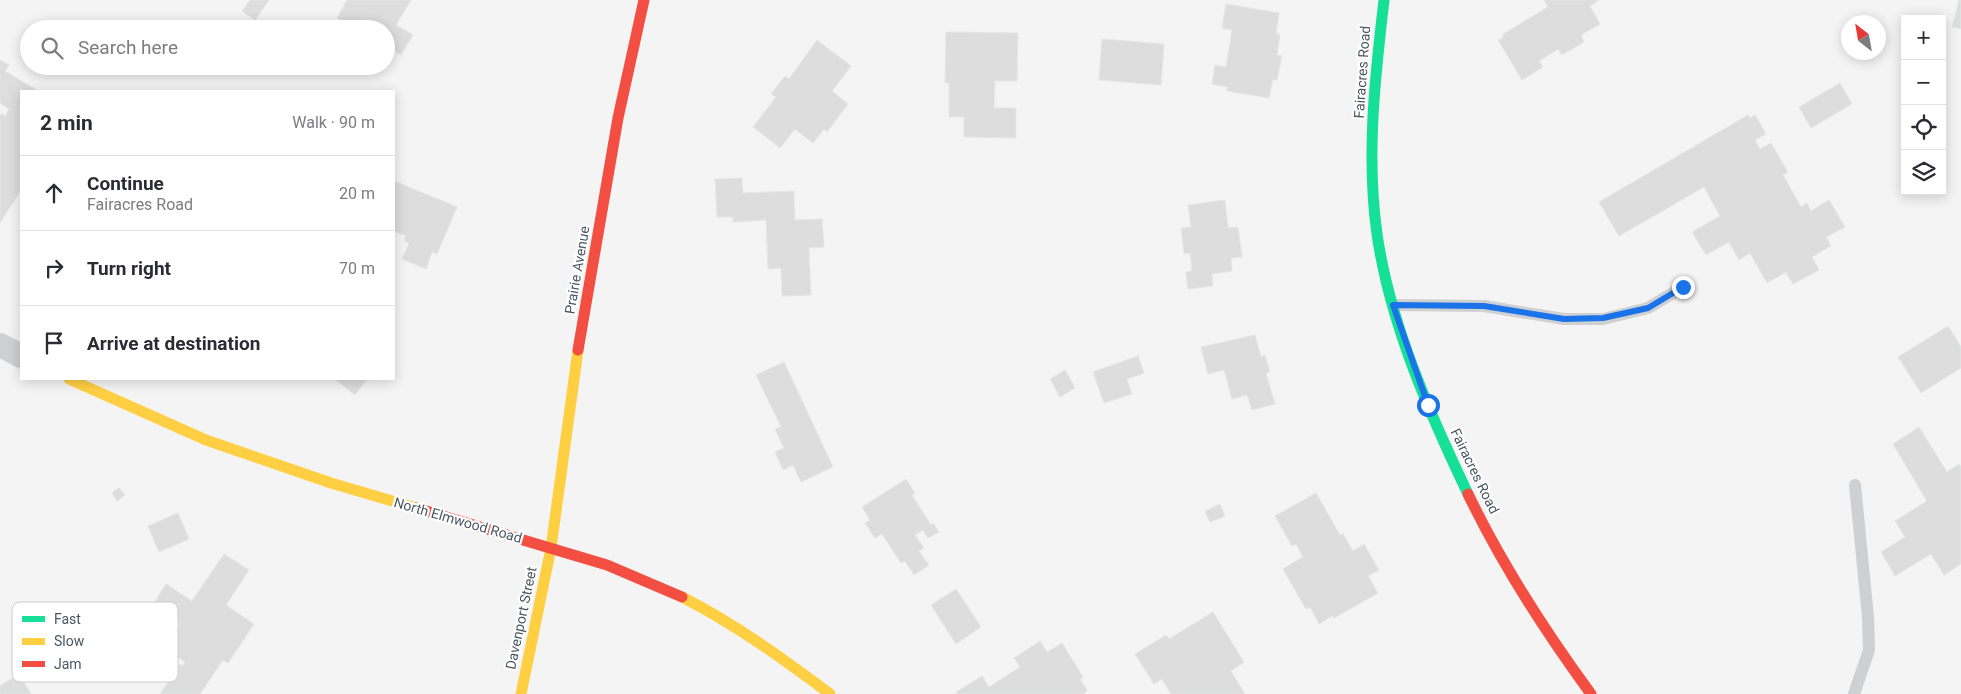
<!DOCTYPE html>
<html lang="en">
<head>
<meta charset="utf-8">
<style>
	:root { --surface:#fff; --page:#f2f2f3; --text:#2b2b33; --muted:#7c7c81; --line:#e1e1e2 }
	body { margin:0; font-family:Roboto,sans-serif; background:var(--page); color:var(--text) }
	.controls { position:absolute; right:15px; top:15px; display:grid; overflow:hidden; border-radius:0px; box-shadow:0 2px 12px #0003 }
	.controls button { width:45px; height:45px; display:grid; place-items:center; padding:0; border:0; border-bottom:1px solid var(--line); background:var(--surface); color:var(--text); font:25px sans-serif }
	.compass { position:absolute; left:1841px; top:15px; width:45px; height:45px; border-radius:50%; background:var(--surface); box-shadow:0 2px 12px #0003; rotate:329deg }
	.stop { position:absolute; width:15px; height:15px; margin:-11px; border:4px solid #1a73e8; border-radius:50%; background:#fff }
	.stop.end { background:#1a73e8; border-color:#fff; box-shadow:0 1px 5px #0008 }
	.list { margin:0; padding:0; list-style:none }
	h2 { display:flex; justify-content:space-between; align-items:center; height:65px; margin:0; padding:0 20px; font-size:21px }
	h2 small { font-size:16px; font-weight:400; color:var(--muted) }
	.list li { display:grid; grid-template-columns:32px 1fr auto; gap:15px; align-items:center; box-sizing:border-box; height:75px; padding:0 20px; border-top:1px solid var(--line) }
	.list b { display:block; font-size:19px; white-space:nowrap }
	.list p { margin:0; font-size:16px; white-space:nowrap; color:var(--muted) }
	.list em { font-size:16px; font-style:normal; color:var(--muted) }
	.icon { flex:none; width:28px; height:28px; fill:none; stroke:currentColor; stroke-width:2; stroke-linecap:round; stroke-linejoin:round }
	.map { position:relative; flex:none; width:1961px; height:694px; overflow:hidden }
	.search { position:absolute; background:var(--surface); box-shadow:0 2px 12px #0003; left:20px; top:20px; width:375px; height:55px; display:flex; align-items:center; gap:12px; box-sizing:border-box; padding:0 18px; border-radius:28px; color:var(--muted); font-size:19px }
	.panel { position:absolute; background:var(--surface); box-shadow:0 2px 12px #0003; left:20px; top:90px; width:375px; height:290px; border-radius:0px }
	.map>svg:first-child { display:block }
	.building { fill:#ddddde; stroke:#e5e6e7 }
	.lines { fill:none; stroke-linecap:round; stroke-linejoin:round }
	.lane { stroke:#ced0d2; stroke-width:12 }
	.street { stroke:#ced0d2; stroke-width:24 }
	.fast { stroke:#16e098; stroke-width:11 }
	.slow { stroke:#ffcf43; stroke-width:11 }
	.jam { stroke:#f24e42; stroke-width:11 }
	.route { stroke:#1a73e8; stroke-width:6 }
	.labels { text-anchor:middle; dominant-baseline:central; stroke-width:4.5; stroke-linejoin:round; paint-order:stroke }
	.street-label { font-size:14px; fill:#4a5661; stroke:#fff }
	.key { fill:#fff; stroke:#c9ccd0; stroke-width:1 }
	.key-label { font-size:14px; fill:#4a5661 }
</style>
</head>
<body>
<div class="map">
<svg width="1961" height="694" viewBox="0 0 1961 694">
	<rect width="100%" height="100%" fill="#f4f4f4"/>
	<g class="building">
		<path d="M250,0H269L255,20L242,11Z"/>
		<path d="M347,0H411L396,25L413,35L401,55L386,46V29H356L337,18Z"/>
		<path d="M1544,0H1599L1590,6L1600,24L1581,35L1584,42L1562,55L1558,49L1539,61L1543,67L1522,80L1498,40L1504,37L1503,34L1548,7Z"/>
		<path d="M1959,0H1961V29L1952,27Z"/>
		<path d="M1226,4L1279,13L1276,34H1280L1277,55L1282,56L1277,80L1273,79L1269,98L1227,91V87L1212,84L1215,65L1226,67L1232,30L1222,28Z"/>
		<path d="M946,32L1018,33L1017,81H995L994,108H1016V138L964,137V117H949V83H945Z"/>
		<path d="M1102,39L1164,44L1161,85L1099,80Z"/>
		<path d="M817,40L851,66L832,91L848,104L827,132L824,129L813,143L795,129L780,148L753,127L776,97L771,94L785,76L789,79Z"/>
		<path d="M0,60L9,65L5,71L38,91H21V190L0,223V116L2,113L5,116L9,109L0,103Z"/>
		<path d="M1840,83L1852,104L1811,128L1799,107Z"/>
		<path d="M1748,115L1750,118L1755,115L1766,134L1755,140L1760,149L1771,143L1788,172L1783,175L1801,207L1807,203L1811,211L1829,200L1845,227L1826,237L1831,246L1812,257L1819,270L1793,284L1786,272L1767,283L1750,253L1739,260L1729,242L1706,255L1692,232L1720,216L1704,187L1619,236L1599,202Z"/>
		<path d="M742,178L743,193L794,191L795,220L822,219L824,247L809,248L811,295L782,296L781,268L768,269L766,220L733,222V217H717L715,179Z"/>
		<path d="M394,181L457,207L437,254L432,252L426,269L402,259L409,243L404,241L406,236L394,231Z"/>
		<path d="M1225,200L1228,228L1238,227L1242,257L1231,258L1232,271L1212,274L1213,286L1188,289L1186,272L1192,271L1190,253L1184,254L1181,228L1191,227L1188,205Z"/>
		<path d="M1948,326L1961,347V368L1921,393L1898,357Z"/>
		<path d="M1255,335L1261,357L1265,355L1270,372L1266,373L1275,404L1252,410L1247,395L1232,399L1224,370L1208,374L1201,347Z"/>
		<path d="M1138,356L1144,373L1127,379L1132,394L1104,403L1093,372Z"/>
		<path d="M784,362L833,467L801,482L793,465L783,470L775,452L784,448L775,429L781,427L756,375Z"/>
		<path d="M1065,370L1075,388L1060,397L1050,379Z"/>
		<path d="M335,379H367L355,395Z"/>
		<path d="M1919,427L1947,472L1959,464L1961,467V564L1944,575L1931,554L1895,576L1881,552L1905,537L1895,521L1927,501L1893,444Z"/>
		<path d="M906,479L915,493L912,495L931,525L933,523L939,532L928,538L923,530L915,535L924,548L919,551L929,565L914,575L905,561L901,563L882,534L875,538L865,523L870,520L862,507Z"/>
		<path d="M119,488L125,495L117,501L112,493Z"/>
		<path d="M1316,493L1340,535L1343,534L1353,551L1364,544L1379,570L1368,576L1378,593L1334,618L1332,616L1319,624L1310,607L1306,609L1283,569L1303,557L1296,544L1292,546L1275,516Z"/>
		<path d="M1220,504L1225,516L1210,522L1205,511Z"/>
		<path d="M178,513L189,539L159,552L148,526Z"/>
		<path d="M224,554L249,570L226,605L254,624L228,663L223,660L200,694H160L180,664L183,666L185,662L164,648L180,624L152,606L166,584L192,601Z"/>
		<path d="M956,589L981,627L956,644L931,605Z"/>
		<path d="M1213,612L1244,662L1231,671L1245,694H1171L1162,679L1154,684L1135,654L1166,635L1169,639Z"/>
		<path d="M1040,641L1047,652L1062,643L1083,677L1080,679L1087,690L1084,694H957L956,692L982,676L989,687L1020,667L1014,658Z"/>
		<path d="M19,674L31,694H0V686Z"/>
	</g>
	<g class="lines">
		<g class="lane">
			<path d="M1393,305L1484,306L1564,319H1603L1648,308L1683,287"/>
			<path d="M1854,694L1869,650L1868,617L1855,485"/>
		</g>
		<path class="street" d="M0,345L21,356"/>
		<path class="fast" d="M1384,0C1375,77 1366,156 1377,234C1390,324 1429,412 1468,494"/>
		<g class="slow">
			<path d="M69,379L206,440L331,483L416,508"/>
			<path d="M682,597C735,624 782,658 830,694"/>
			<path d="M521,694L551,548L578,350"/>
		</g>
		<g class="jam">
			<path d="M578,350L618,118L644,0"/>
			<path d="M1468,494C1502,565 1545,631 1591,694"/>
			<path d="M416,508L607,565L682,597"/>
		</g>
	</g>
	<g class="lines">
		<path class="route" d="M1428,405L1393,305L1484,306L1564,319L1603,318L1648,308L1683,287"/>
	</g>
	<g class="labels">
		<g class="street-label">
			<text transform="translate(1362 72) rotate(-86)">Fairacres Road</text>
			<text transform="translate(577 270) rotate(-80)">Prairie Avenue</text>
			<text transform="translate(1475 471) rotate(64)">Fairacres Road</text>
			<text transform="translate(458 520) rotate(16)">North Elmwood Road</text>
			<text transform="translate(521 618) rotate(-78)">Davenport Street</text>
		</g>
	</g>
	<rect x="12" y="602" width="166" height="80" rx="8" class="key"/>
	<rect x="22" y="616" width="23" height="6" fill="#16e098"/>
	<rect x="22" y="638" width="23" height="7" fill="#ffcf43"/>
	<rect x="22" y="661" width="23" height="6" fill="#f24e42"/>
	<g class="key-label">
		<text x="54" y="624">Fast</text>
		<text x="54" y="646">Slow</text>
		<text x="54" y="669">Jam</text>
	</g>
</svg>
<div class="controls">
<button>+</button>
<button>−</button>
<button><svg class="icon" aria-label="locate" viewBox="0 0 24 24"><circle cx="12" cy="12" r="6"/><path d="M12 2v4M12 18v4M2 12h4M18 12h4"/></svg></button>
<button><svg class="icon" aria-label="layers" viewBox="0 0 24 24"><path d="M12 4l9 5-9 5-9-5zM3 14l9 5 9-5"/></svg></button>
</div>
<svg class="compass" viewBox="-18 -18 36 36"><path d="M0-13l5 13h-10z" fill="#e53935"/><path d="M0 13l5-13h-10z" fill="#7c7c81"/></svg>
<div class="stop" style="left:1428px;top:405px"></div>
<div class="stop end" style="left:1683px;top:287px"></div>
<div class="search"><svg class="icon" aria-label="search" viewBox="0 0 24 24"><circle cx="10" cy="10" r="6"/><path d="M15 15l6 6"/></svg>Search here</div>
<section class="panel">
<h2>2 min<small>Walk · 90 m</small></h2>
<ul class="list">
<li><svg class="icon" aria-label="ahead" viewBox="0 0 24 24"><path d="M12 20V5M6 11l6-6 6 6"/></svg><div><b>Continue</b><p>Fairacres Road</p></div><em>20 m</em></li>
<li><svg class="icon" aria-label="right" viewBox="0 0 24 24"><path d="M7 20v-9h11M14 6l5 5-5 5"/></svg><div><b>Turn right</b></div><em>70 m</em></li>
<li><svg class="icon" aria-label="arrive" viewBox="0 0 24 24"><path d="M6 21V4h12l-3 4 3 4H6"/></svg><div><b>Arrive at destination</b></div></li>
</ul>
</section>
</div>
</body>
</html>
